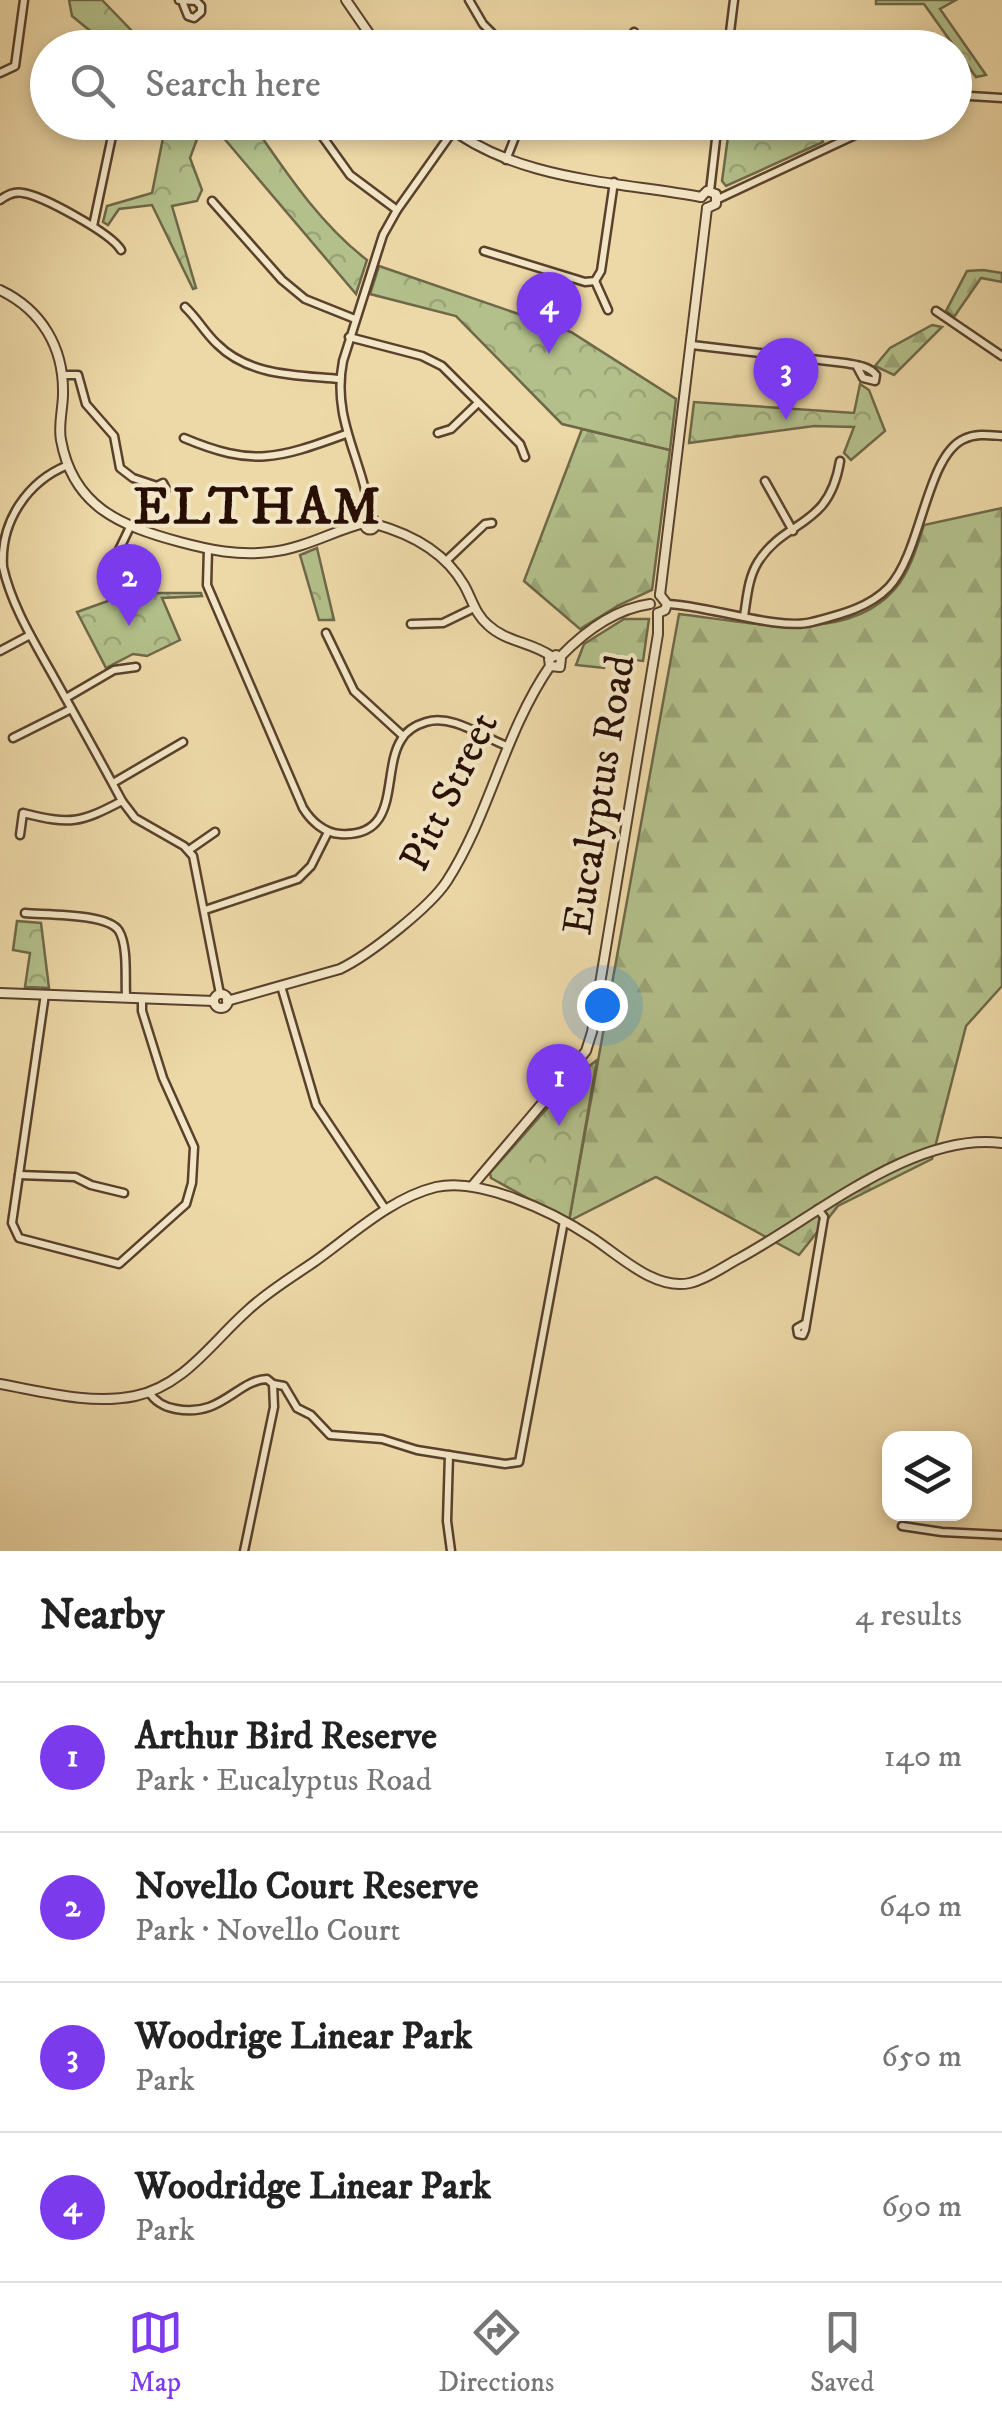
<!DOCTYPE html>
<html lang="en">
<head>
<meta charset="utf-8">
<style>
	:root { --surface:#fff; --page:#f6f6f6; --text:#222; --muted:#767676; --line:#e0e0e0; --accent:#7c3aed }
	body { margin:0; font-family:"IM FELL DW Pica",serif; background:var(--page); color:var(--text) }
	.controls { position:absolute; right:30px; bottom:30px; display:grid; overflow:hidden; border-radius:20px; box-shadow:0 5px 15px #0003 }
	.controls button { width:90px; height:90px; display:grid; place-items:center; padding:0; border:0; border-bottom:2px solid var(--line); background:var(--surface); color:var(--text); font:50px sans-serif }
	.you { position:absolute; left:602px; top:1005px; width:35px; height:35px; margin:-25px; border:8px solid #fff; border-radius:50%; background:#1a73e8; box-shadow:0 0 0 15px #1a73e833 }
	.badge { display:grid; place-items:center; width:65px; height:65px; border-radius:50%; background:var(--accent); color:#fff; font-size:32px; font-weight:700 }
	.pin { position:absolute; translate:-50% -82px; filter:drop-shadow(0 2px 5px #0008) }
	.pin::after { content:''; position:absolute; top:52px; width:35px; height:30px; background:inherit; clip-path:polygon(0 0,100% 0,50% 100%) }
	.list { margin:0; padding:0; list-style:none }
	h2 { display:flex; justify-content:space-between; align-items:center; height:130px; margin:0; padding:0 40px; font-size:42px }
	h2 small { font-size:32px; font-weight:400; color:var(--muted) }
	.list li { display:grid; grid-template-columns:65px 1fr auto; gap:30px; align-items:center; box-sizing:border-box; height:150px; padding:0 40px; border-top:2px solid var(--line) }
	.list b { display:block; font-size:38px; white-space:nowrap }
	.list p { margin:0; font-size:32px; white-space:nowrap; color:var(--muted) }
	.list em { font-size:32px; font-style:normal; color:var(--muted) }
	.icon { flex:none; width:55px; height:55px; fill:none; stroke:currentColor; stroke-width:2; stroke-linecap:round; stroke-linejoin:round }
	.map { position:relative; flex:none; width:1002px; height:1551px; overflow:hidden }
	.search { position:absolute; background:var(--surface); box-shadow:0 5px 15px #0003; left:30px; right:30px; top:30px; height:110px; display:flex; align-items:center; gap:25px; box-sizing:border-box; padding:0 35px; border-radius:55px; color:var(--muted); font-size:38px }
	.sheet { height:730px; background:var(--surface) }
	nav { display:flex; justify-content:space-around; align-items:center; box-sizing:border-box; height:140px; border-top:2px solid var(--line); background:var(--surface); font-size:28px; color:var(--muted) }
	nav a { display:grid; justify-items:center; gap:5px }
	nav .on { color:var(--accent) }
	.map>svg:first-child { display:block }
	.forest { fill:url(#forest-firs); stroke:#6e6848; stroke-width:2.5 }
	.park { fill:url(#park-crowns); stroke:#6e6848; stroke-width:2.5 }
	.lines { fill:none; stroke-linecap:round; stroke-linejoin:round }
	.minor-casing { stroke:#59412d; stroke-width:11 }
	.tertiary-casing { stroke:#59412d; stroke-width:12 }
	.minor { stroke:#f3e6c6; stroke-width:6 }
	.tertiary { stroke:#f3e6c6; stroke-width:8 }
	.labels { text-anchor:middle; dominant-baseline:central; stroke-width:8; stroke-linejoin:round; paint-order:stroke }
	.street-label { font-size:42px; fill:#280f04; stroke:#f3e6c6 }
	.district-label { font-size:52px; font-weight:bold; letter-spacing:2.5px; fill:#280f04; stroke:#f3e6c6 }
</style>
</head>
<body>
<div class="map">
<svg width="1002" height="1551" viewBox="0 0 1002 1551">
	<defs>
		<pattern id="forest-firs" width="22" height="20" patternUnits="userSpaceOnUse" patternTransform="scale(2.5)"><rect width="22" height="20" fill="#b3c08b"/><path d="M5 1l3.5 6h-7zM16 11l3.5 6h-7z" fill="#9aa476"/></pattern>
		<pattern id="park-crowns" width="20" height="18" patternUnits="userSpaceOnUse" patternTransform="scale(2.5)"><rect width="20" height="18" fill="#b3c08b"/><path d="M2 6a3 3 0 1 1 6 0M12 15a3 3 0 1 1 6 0" fill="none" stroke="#9aa476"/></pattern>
	</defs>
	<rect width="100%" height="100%" fill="#edd8a7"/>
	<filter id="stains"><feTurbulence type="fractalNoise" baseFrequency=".002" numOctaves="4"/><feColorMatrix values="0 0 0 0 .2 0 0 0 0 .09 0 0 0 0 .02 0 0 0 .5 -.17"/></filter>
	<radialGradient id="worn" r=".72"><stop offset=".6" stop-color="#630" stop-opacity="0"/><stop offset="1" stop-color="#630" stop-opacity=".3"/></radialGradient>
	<g class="forest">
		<path d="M983,270L1002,273V282L981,278L954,317L946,311L967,271Z"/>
		<path d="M932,325L942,327L894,375L875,366L890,348Z"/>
		<path d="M582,429L670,450L652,590L619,605L580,629L524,581Z"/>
		<path d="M1002,508V986L966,1026L932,1159L838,1206L799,1255L656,1177L569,1221L679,614C743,621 845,647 895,589C910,571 917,547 924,525Z"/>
		<path d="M624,619H649L643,661L606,657L604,668L576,665L584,644Z"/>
	</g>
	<g class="park">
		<path d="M69,0H102L134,33L159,47H110L72,16Z"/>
		<path d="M876,0H956L940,9L986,75L976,77L924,4H876Z"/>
		<path d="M730,122L816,123L823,142L726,186L722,181Z"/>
		<path d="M166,123H203L190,158L202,190L197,201L172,206L196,288L193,289L152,205L119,209L108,225L103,222L107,206L152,193Z"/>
		<path d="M211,123H252C286,172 319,223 367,260L356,294Z"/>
		<path d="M379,266L571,332L676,399L670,450L562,424L456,316L370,294Z"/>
		<path d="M860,384L869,390L885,431L851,460L844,453L854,427L814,426L689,443L694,402L854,413Z"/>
		<path d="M317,548L334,620H319L300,555Z"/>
		<path d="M118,575L152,593H201L202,596L162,598L180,640L147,656L133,654L106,668L77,612L108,601Z"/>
		<path d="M17,921L41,923L49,988L25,987L30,953L13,950Z"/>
		<path d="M597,1060L569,1221L491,1178L490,1173L574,1078Z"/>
	</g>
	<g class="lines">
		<g class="minor-casing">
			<g id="minor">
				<path d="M179,0L196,1L201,6V12L194,18L188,16L182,1"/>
				<path d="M469,0L483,24L507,48"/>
				<path d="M632,48L634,32"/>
				<path d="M728,48L734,0"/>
				<path d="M0,73L15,66L24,0"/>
				<path d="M954,95L1002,98"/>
				<path d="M312,122L350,175L397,210"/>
				<path d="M506,160L521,122"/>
				<path d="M710,191L718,122"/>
				<path d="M718,199L883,122"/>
				<path d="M0,200C7,195 14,191 23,193C43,196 111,233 121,250"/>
				<path d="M212,201L282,280L305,299L355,319"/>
				<path d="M93,226L115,122"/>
				<path d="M484,251L585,282L595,281L601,271L614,182"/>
				<path d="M595,281L608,310"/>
				<path d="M185,307C197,318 205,333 217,344C249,376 296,375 339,379"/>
				<path d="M936,311L1002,356"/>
				<path d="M349,337L422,356L442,366L520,444L525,457"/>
				<path d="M692,345L845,363C856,365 869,366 876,375L875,381L863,378L856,365"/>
				<path d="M63,375H78L86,404L114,436L120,468L133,478L157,486L163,483L166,489L159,492L157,486"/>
				<path d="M438,433L451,429L478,403"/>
				<path d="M184,438C253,467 277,459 346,434"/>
				<path d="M68,465C28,481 0,521 3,567C11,604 33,640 51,672C75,715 99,758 122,801L135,818L184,846L193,856L220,994"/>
				<path d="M765,481L793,531"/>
				<path d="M370,519C365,461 331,422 343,361L383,235L397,210L453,131"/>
				<path d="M208,549L207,585L303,808C311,821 324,833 340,834C402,838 381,772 401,740C406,731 416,725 426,722C453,714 482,737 507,746"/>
				<path d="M446,561L485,524L492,523"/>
				<path d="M107,575L130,527"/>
				<path d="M667,604C706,605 779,631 812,622C839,615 869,608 889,587C922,552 926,456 964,439C976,433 989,435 1002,436"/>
				<path d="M744,616C747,598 748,578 758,562C786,518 829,529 840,461"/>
				<path d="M411,624L443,623L474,608"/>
				<path d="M326,633L354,691L403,736"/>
				<path d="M0,651L30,635"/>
				<path d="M66,698L114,670L136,667"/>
				<path d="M13,738L71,709"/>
				<path d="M113,783L183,742"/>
				<path d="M20,835L23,813C71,825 80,823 122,801"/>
				<path d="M189,850L215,832"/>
				<path d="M205,910L298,879L311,866L328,832"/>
				<path d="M25,913C45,915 108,913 119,931C128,946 125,978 126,995"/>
				<path d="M281,986L316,1105L386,1210"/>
				<path d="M45,994L12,1223L19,1238L119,1264L186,1204L192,1183L194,1147L163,1078L142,1011V1001"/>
				<path d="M19,1175L75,1177L91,1185L124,1193"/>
				<path d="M806,1323L797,1328L798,1334L803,1335L805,1330L824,1217L818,1209"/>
				<path d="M273,1384L284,1386L297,1408L311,1415L330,1435L382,1439L417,1450L505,1464L519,1462L564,1221"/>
				<path d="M149,1392C155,1402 165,1407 176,1409C221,1418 237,1380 267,1379L273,1384L274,1407L244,1551"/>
				<path d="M449,1455L447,1521L451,1551"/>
				<path d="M902,1526L942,1532L1002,1535"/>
			</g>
		</g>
		<g class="tertiary-casing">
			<g id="tertiary">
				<path d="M346,0L379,48"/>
				<path d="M442,122C515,181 613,181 701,197"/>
				<path d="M701,197L707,191L716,194V204L707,208"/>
				<path d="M0,290C42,310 64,348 63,394C63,409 58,425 61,440C73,507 121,526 180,542C210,550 238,556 270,552C303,549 333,531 364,523"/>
				<circle cx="370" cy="524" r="5.5"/>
				<path d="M375,524C411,534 445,552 464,585C472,599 475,614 488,625C506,642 531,642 551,656"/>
				<path d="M660,595L707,208"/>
				<path d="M658,613L665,610L667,604L660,595"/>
				<path d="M560,657C585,631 614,609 650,604"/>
				<path d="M0,993L214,1001"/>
				<circle cx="221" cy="1001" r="7"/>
				<path d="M227,1001L340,969C369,955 430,907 447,881C490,814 504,733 550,666L549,659L556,655L561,658L560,667L550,666"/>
				<path d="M473,1185L573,1067L586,1051L592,1032L658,634V613"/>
				<path d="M0,1384C44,1392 91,1405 135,1396C184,1386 212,1342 247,1311C267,1292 292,1277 314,1262C352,1235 391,1198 436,1187C480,1177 553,1212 591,1237C619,1255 655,1291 690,1283C707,1279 723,1267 738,1259C813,1219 913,1131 1002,1143"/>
			</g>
		</g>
		<use href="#minor" class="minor"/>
		<use href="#tertiary" class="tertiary"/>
	</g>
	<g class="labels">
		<g class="street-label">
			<text transform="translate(450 792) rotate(-64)">Pitt Street</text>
			<text transform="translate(600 795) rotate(-81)">Eucalyptus Road</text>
		</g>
		<g class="district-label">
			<text x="258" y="508">ELTHAM</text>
		</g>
	</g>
	<rect width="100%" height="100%" filter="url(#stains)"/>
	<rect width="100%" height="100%" fill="url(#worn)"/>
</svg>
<div class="controls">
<button><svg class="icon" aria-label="layers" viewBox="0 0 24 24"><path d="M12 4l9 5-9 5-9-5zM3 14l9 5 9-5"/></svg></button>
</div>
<div class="you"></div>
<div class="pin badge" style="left:559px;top:1126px">1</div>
<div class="pin badge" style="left:129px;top:626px">2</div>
<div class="pin badge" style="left:786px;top:420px">3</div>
<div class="pin badge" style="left:549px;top:354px">4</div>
<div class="search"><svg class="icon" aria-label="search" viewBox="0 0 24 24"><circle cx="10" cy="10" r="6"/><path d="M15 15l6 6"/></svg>Search here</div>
</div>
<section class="sheet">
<h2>Nearby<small>4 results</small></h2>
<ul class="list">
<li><span class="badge">1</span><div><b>Arthur Bird Reserve</b><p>Park · Eucalyptus Road</p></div><em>140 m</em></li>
<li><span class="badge">2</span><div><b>Novello Court Reserve</b><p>Park · Novello Court</p></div><em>640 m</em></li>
<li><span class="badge">3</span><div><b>Woodrige Linear Park</b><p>Park</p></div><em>650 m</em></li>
<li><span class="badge">4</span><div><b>Woodridge Linear Park</b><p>Park</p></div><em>690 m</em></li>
</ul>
</section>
<nav>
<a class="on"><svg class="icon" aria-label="map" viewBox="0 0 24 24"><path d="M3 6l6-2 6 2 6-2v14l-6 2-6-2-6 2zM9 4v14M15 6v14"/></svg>Map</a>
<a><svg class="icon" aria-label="directions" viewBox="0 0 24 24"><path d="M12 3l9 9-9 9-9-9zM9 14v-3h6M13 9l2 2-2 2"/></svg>Directions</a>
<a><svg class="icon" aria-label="saved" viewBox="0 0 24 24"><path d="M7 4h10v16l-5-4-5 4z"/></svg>Saved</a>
</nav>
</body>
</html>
